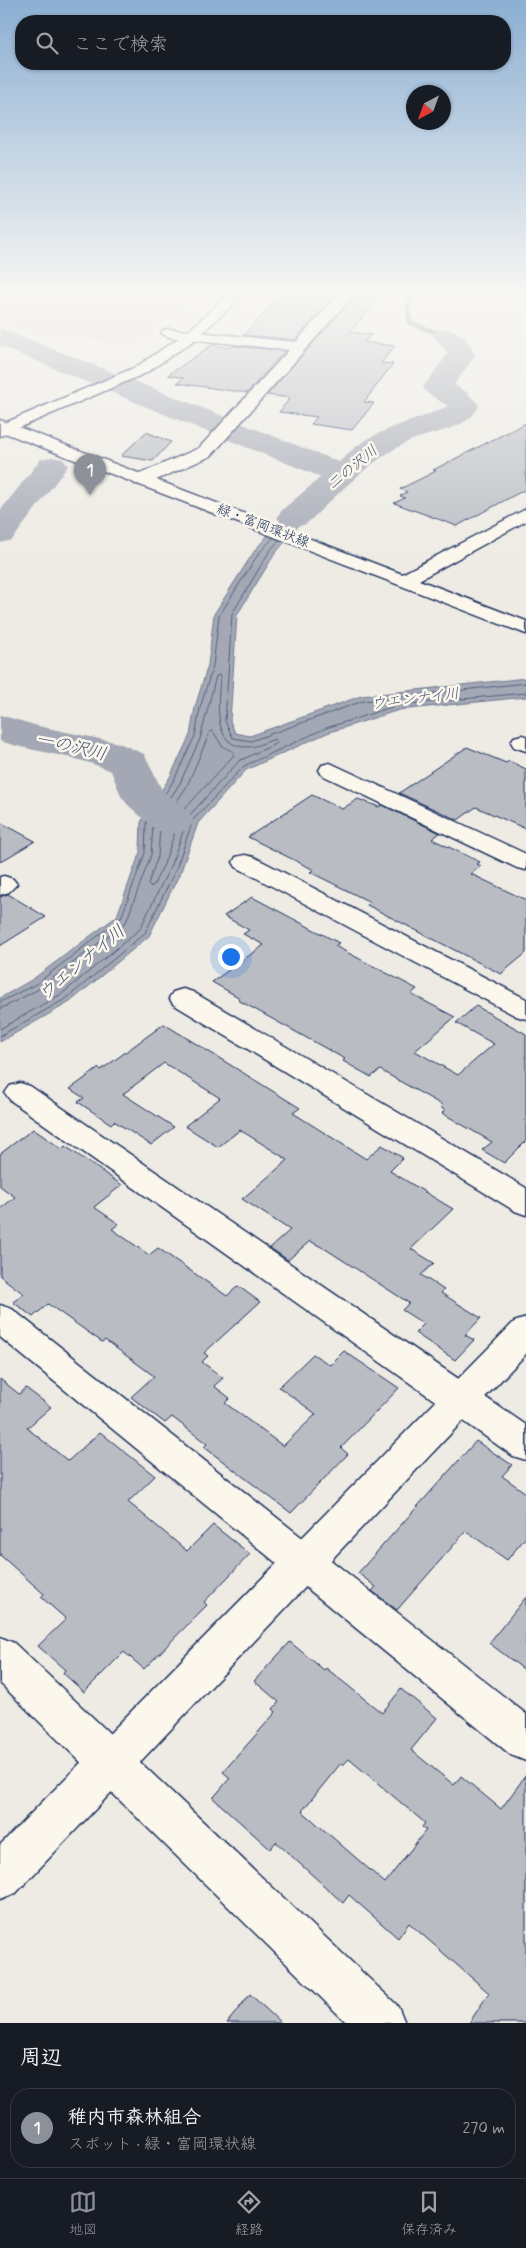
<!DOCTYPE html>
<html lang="ja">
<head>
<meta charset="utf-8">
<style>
	:root { --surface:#171b24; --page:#20242c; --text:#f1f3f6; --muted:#9ea1a6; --line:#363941; --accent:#8c9099 }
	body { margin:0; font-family:Mynerve,"Klee One",sans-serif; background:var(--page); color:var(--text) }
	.compass { position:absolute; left:406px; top:85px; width:45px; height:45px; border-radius:50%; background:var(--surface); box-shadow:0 1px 4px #0004; rotate:221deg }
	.you { position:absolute; left:230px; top:956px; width:18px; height:18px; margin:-12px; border:4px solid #fff; border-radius:50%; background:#1a73e8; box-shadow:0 0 0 8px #1a73e833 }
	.badge { display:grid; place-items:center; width:32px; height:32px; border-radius:50%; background:var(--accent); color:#fff; font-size:16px; font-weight:700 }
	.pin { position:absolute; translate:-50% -41px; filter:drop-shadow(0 1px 2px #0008) }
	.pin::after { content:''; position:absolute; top:26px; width:18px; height:15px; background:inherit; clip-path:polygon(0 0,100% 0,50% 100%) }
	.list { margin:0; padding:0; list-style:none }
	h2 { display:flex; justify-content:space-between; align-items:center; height:65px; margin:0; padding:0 20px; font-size:21px }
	h2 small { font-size:16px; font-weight:400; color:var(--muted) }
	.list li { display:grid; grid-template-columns:32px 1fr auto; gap:15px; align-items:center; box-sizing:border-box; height:80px; margin:0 10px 10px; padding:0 10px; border:1px solid var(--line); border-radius:20px }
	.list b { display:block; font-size:19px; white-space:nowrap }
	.list p { margin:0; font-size:16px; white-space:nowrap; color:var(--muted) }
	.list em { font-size:16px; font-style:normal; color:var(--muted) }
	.icon { flex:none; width:28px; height:28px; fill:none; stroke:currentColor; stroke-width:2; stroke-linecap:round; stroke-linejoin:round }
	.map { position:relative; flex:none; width:526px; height:2023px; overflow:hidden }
	.search { position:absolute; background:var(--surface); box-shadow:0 1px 4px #0004; left:15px; right:15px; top:15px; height:55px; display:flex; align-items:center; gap:12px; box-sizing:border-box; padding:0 18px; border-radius:20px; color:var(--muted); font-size:19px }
	.sheet { height:155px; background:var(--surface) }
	nav { display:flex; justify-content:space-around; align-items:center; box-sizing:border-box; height:70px; border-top:1px solid var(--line); background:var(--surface); font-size:14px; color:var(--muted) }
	nav a { display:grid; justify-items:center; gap:2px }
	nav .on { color:var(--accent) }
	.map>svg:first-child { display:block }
	.built { fill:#deddda }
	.water { fill:#a3a8b4; stroke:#6d7892 }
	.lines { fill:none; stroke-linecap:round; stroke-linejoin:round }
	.shore { stroke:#515f80; stroke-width:1 }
	.stream { stroke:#6d7892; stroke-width:5 }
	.river { fill:#a3a8b4; fill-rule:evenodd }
	.building { fill:#b9bcc3; stroke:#1b2f5e; fill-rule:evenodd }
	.street-casing { stroke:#1b2f5e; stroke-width:3 }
	.secondary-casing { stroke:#1b2f5e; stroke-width:3 }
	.highway-casing { stroke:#1b2f5e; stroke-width:3 }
	.street { fill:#fbf7ec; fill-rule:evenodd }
	.secondary { fill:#fbf7ec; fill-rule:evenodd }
	.highway { fill:#fbf7ec; fill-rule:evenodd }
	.labels { text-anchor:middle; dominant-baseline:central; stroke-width:5; stroke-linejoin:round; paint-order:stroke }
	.far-street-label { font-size:14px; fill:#1b2f5e; stroke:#fbf7ec }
	.far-water-label { font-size:15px; font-style:italic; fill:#445378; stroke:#fbf7ec }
	.water-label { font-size:18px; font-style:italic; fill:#445378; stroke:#fbf7ec }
</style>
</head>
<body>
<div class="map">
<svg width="526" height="2023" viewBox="0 0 526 2023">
	<rect width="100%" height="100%" fill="#eeebe4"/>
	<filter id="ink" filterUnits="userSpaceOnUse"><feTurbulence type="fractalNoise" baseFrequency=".02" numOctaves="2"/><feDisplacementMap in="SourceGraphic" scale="10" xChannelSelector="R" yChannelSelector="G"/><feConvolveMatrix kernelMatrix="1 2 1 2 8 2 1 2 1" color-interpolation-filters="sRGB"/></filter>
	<g filter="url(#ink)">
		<path class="built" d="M0,291H198L157,329L132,344L26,332L0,321Z"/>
		<path class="water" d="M339,467L355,474L302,521L274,555L237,615L230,721L235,733L250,736L361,696L526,678V697L399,710L327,733L246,770L198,823L181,871L149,936L70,1002L0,1042V998L33,979L117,916L140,852L141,822L170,777L190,735L195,707L208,665L214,614L255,550L287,513Z"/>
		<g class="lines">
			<g class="shore">
				<path d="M282,527L339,474L343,475V478L298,518L289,529"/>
				<path d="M279,540L269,552L232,614L225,721L233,738L251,741L363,701L526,683"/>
				<path d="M213,731L222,746L234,752V755L182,812L164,864L153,886L150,887L148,884L158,856L160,827L187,786L210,732Z"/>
				<path d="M0,1002L36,984L121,918L145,853L146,823L174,780L195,736L200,708L213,666L219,616L259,553L273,538"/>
				<path d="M0,1009L39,989L126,922L151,855L153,825L180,783L200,739L216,676L220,675C219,700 210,749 249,747C257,747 267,741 275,739L277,743L239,761L189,816L170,867L140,929L63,993L0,1029"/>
				<path d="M0,1036L67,998L145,933L176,869L193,820L244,766L326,728L398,705L526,693"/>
			</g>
			<path class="stream" d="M415,291L408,306L410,323L446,336"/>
			<g class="river">
				<path d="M0,328L339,462C348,454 356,445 366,440C392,425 421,419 448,406L427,393L423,387L447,355L445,349L433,336L436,330C456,325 469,338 475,356L454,385L466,392L479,405C471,429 431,432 410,441C370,459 338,495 306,524L294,527L282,524L277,517L282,510L321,477L166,415L0,346Z"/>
				<path d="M52,457L63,459L68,466L12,540L0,543V511L41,459Z"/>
				<path d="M0,715L38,726L119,743L144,754L162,790L188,812L194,821L188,830L172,834L156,830L128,805L121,796L111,771C76,755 36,753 0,741Z"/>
			</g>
		</g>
		<g class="building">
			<path d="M285,291H339L295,340L244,335Z"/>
			<path d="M359,291H386L350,332L371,335L364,342L395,346L381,363L393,364L364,402L374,403L352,430L311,424L317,417L279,412L290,398L267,395Z"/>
			<path d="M212,345L231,348L233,346L285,351L247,393L177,383L184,378L168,375Z"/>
			<path d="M526,423V489L457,526L394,503L405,498L400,496L407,492L400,489L436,471L433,470Z"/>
			<path d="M146,432L171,442L153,461L121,456Z"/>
			<path d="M467,747L506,763L509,761L526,769V829L476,807L458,820L399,793Z"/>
			<path d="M312,795L342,809L358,799L379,807L382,805L440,833L432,839L480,862L477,864L481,866L471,874L526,900V953L501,974L367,905L370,902L310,872L314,870L248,837Z"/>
			<path d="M0,822L35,841L0,862Z"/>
			<path d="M8,894L46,917L0,946V897Z"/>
			<path d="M252,897L339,943L335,946L417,989L411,994L455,1017L415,1051L458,1075L494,1044L456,1023L476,1006L526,1034V1141L504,1163L482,1150L492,1142L442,1113L445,1110L440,1107L442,1105L380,1070L371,1077L343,1061L345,1059L238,1000L240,998L212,982L264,945L243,934L249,930L224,916Z"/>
			<path d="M164,1024L300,1108L293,1113L366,1159L382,1145L403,1158L390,1171L453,1209L411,1249L434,1263L421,1275L444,1290L441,1293L481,1318L465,1335L474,1340L455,1360L415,1333L424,1324L402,1310L409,1303L327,1250L310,1241L288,1260L270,1248L290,1230L242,1199L288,1160L240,1130L218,1147L185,1126L220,1098L164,1063L123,1094L174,1127L151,1145L114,1121L111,1124L78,1102L84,1098L70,1089L99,1068L101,1070Z"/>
			<path d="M33,1129L62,1149L65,1146L122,1185L94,1207L119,1224L112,1229L149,1255L158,1248L227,1296L238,1286L260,1302L204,1353L208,1356L202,1362L223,1378L214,1386L230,1398L225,1403L283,1446L316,1414L279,1387L313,1354L330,1365L344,1351L399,1388L341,1448L348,1454L291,1513L204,1447L207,1444L172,1417L165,1423L131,1397L154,1376L105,1340L102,1342L48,1304L33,1317L13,1302L24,1294L0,1276V1209L15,1197L0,1186V1154Z"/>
			<path d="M0,1379L19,1394L26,1388L51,1407L27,1428L68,1461L100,1432L155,1476L128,1502L187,1551L213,1525L250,1554L204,1602L207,1605L144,1669L124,1652L84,1692L63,1673L65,1670L38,1646L66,1619L41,1597L44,1594L0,1555Z"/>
			<path d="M476,1441L512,1465L502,1476L526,1493V1537L507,1560L466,1531L397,1610L372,1591L376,1587L358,1573Z"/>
			<path d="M526,1597V1671L489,1643Z"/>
			<path d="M290,1642L324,1670L326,1668L382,1713L401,1689L437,1718L411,1750L454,1785L461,1776L501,1809L526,1775V2023H469L489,1993L409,1923L398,1938L349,1895L343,1903L276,1842L270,1849L213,1798L230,1778L223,1772L276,1712L273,1709L279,1702L254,1681ZM349,1759L425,1823L422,1827L426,1830L385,1883L302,1811L341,1763L343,1765Z"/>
			<path d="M250,1994L281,2023H227Z"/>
		</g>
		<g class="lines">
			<g class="street-casing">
				<g id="street">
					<path d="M342,291H357L211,456L147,484H135L132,480L135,476L199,448L289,350L168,337L161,333L163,330L168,329L296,342Z"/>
					<path d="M522,735L526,736V751L514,747L511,742L514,737Z"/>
					<path d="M330,763L526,854V870L517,868L322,775L319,770L322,765Z"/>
					<path d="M245,855L254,857L526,999V1019L516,1016L236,867L233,862L236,857Z"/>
					<path d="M4,876L13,879L17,884L9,892L0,895V877Z"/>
					<path d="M183,989L193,992L526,1188V1215L515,1211L173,1004L169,998L173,992Z"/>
					<path d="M20,1083L30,1086L526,1425V1460L513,1456L10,1100L5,1093L10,1086Z"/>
					<path d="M0,1305L12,1309L526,1714V1761L511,1755L0,1337Z"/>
					<path d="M0,1637L14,1643L398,2006L405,2023H347L0,1683Z"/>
				</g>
			</g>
			<g class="secondary-casing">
				<g id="secondary">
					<path d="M0,420L402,574L526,509V521L419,580L526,621V634L0,431Z"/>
					<path d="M526,1318V1354L16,1893L0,1899V1845L514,1322Z"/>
				</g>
			</g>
			<g class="highway-casing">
				<path id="highway" d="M232,291H247L196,339L146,373L0,436V425L136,367L186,333Z"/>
			</g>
			<use href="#street" class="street"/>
			<use href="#secondary" class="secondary"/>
			<use href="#highway" class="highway"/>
		</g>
	</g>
	<linearGradient id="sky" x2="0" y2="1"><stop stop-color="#8cafd3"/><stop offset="0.51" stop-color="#f7f6f3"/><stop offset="1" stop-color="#f7f6f3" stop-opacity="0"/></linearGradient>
	<rect width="526" height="575" fill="url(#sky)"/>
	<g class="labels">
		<g class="far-street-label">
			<text transform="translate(263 526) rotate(21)">緑・富岡環状線</text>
		</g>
		<g class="far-water-label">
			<text transform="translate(353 468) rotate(-40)">二の沢川</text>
			<text transform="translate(415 699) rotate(-7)">ウエンナイ川</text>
		</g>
		<g class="water-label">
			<text transform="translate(71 747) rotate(13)">一の沢川</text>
			<text transform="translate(82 963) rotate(-40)">ウエンナイ川</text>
		</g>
	</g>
</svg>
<svg class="compass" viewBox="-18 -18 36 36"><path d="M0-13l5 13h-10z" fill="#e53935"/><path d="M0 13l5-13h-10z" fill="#9ea1a6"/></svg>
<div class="you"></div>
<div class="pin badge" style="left:90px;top:495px">1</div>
<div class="search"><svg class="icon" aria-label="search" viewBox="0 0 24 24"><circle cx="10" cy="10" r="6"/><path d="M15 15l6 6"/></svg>ここで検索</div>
</div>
<section class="sheet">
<h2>周辺<small></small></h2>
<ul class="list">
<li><span class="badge">1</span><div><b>稚内市森林組合</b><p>スポット · 緑・富岡環状線</p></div><em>270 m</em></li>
</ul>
</section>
<nav>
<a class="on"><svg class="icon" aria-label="map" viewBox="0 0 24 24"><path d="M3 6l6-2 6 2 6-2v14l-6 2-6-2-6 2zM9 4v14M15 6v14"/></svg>地図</a>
<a><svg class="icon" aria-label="directions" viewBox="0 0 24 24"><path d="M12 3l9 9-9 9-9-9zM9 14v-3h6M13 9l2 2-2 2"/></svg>経路</a>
<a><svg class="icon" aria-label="saved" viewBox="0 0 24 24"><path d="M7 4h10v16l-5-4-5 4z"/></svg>保存済み</a>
</nav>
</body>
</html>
